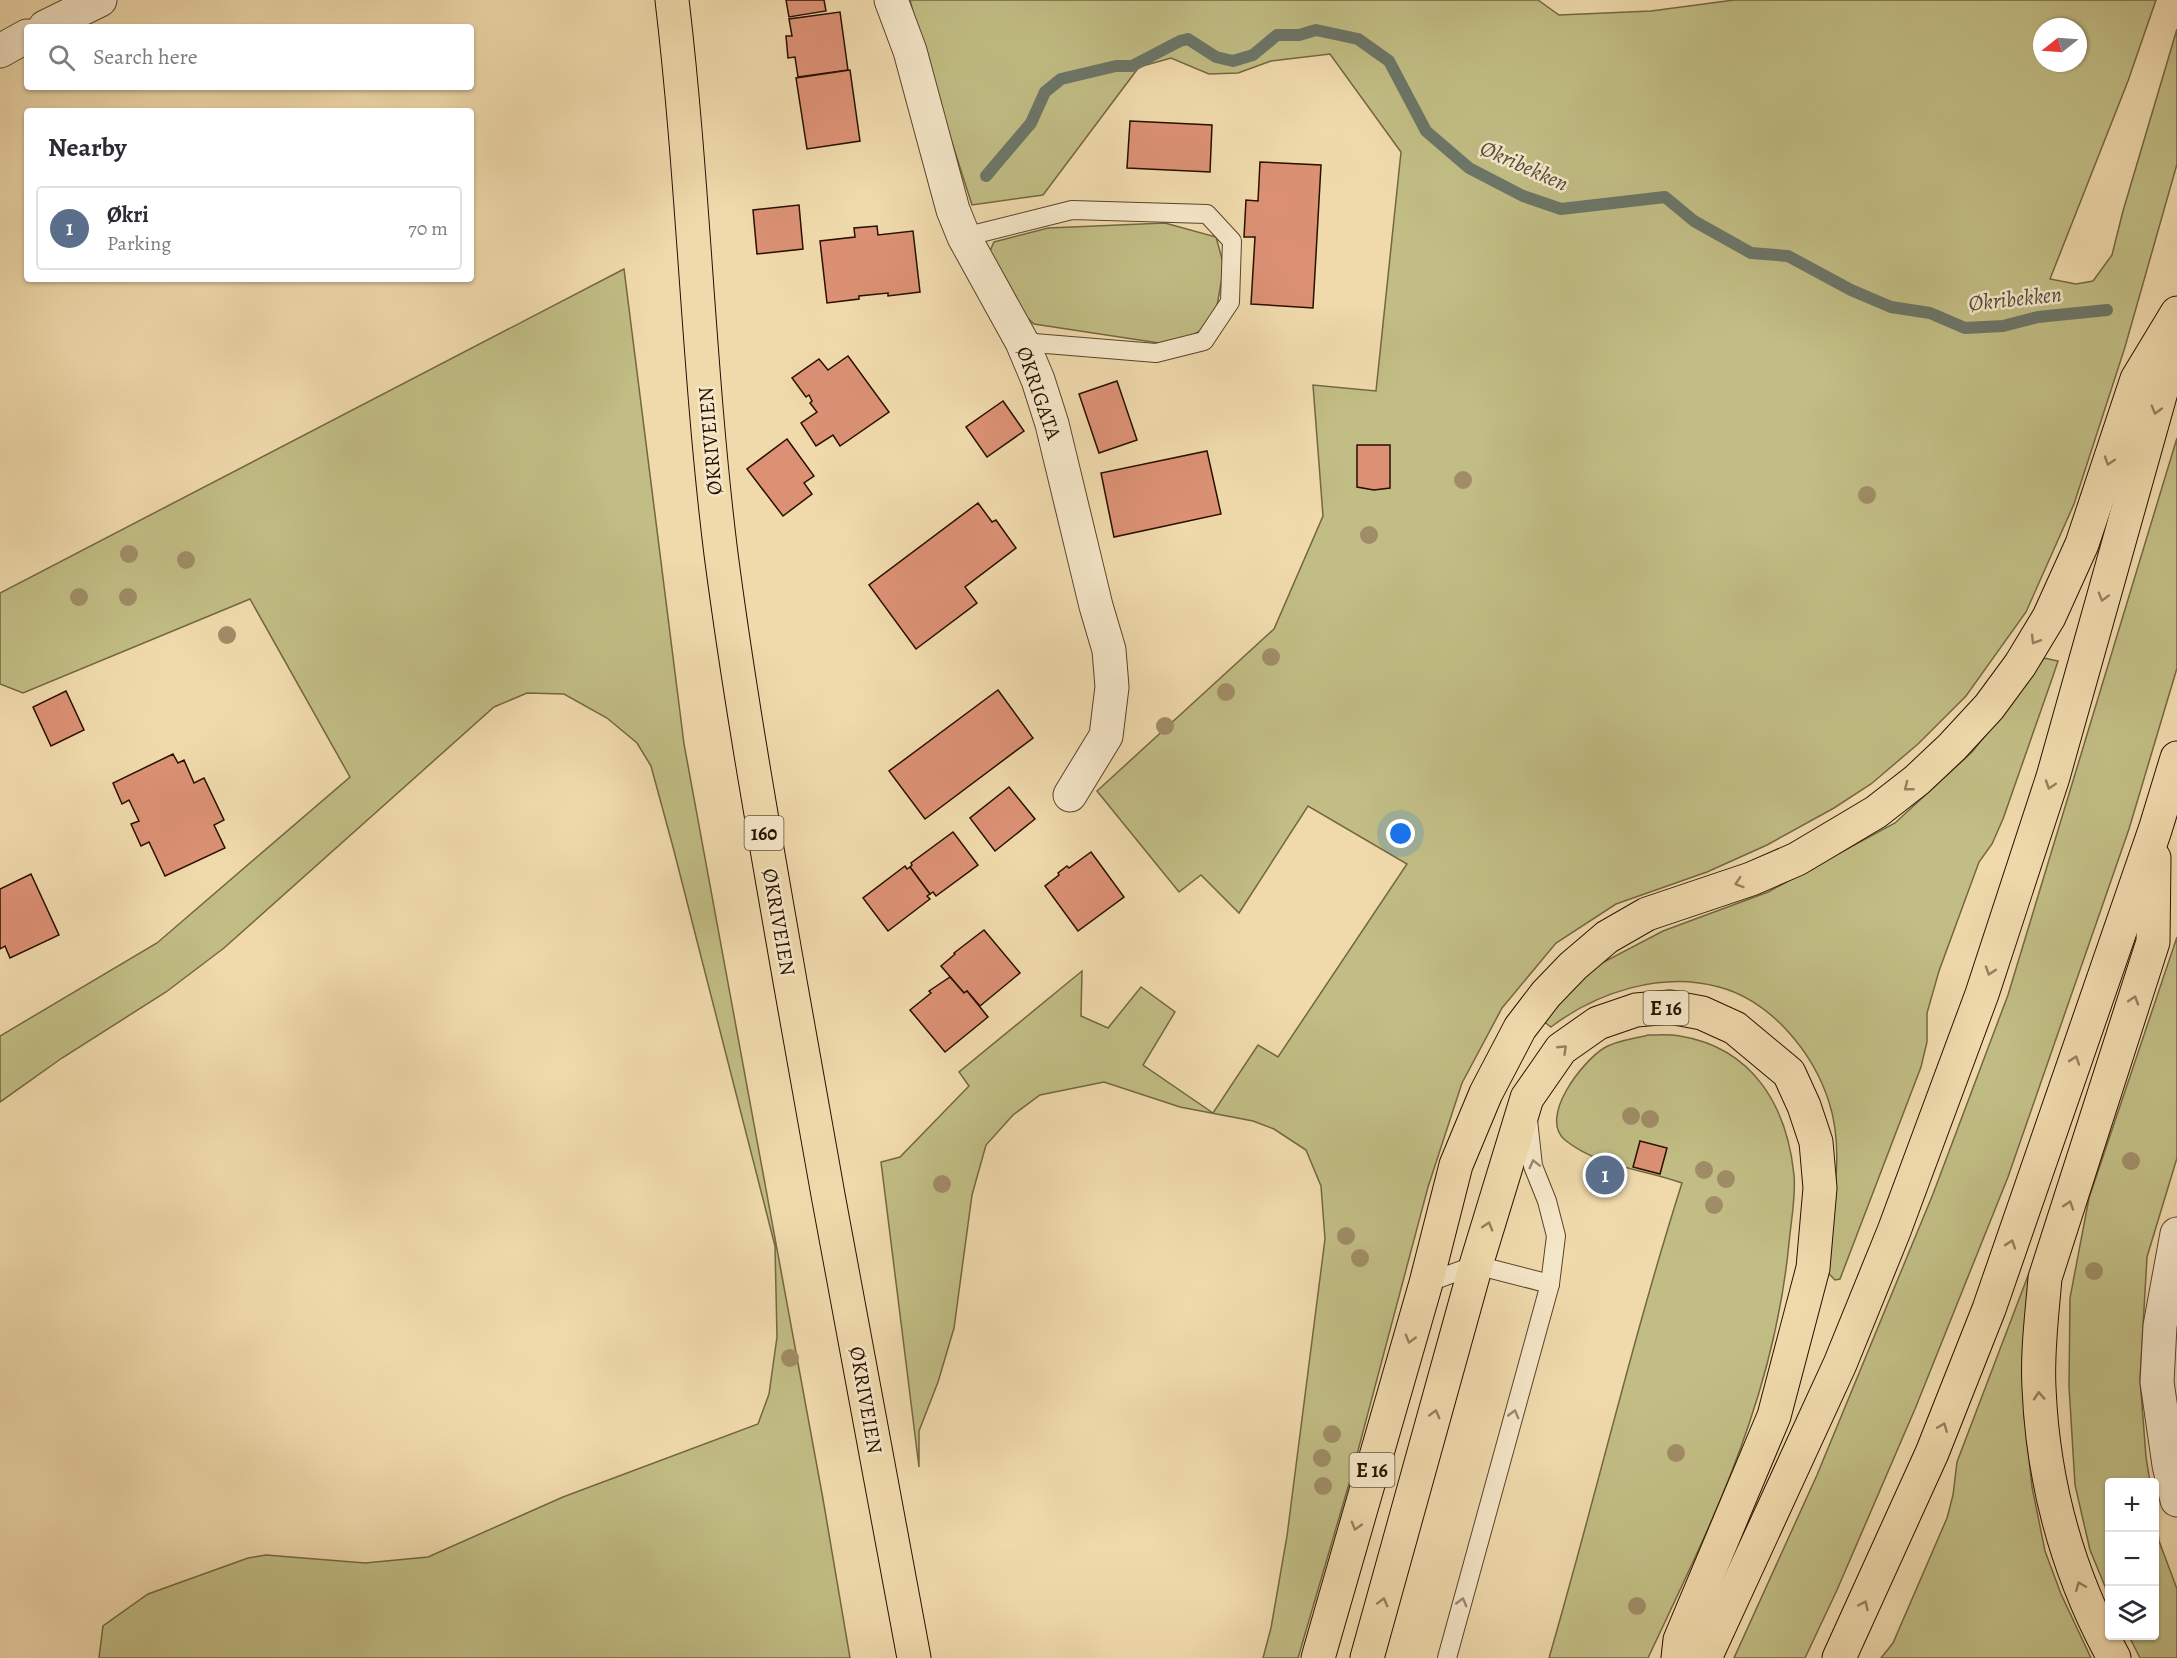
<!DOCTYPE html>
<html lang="en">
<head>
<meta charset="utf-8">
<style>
	:root { --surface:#fff; --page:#f2f2f3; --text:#2b2b33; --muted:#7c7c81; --line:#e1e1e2; --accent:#2563eb }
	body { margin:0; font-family:Alegreya,serif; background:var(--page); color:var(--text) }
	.controls { position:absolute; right:18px; bottom:18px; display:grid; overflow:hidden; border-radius:6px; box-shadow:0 2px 4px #0004 }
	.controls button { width:54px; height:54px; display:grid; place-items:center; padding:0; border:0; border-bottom:2px solid var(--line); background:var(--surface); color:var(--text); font:30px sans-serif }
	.compass { position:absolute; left:2033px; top:18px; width:54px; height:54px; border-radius:50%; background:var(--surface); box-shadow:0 2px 4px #0004; rotate:253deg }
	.you { position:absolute; left:1401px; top:834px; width:21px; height:21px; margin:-15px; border:4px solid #fff; border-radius:50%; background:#1a73e8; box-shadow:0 0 0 9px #1a73e833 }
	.badge { display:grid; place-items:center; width:39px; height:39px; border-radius:50%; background:var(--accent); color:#fff; font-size:20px; font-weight:700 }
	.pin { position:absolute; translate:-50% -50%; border:3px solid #fff; box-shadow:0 2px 6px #0006 }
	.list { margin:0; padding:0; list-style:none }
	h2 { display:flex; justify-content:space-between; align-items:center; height:78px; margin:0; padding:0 24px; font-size:26px }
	h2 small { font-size:20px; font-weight:400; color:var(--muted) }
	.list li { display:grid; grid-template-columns:39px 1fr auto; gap:18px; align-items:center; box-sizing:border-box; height:84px; margin:0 12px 12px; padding:0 12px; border:2px solid var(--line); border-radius:6px }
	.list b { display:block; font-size:22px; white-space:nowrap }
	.list p { margin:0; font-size:20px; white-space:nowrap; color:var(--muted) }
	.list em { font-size:20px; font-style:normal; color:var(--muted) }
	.icon { flex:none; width:33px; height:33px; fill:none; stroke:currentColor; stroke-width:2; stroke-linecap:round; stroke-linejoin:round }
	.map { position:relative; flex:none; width:2177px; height:1658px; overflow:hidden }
	.search { position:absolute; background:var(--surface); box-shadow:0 2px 4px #0004; left:24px; top:24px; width:450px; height:66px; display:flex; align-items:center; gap:15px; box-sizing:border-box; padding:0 21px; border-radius:6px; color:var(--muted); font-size:22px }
	.panel { position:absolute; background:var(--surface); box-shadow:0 2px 4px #0004; left:24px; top:108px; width:450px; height:174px; border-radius:6px }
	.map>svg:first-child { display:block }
	.green { fill:#c1bd84; stroke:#746642; stroke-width:1.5; fill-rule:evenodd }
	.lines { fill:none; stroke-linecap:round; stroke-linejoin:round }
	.stream { stroke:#6c7668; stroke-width:12 }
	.building { fill:#dc9175; stroke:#280f00; stroke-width:1.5 }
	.service-casing { stroke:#5a422b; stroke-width:20 }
	.minor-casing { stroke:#5a422b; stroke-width:35 }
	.tertiary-casing { stroke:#5a422b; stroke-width:35 }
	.primary-casing { stroke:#280f00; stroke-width:35 }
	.motorway-casing { stroke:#280f00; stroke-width:35 }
	.service { stroke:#f5e7c9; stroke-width:18 }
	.minor { stroke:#f5e7c9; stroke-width:33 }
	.tertiary { stroke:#f5e7c9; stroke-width:33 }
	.primary { stroke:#f0daac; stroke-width:33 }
	.motorway { stroke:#f0daac; stroke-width:33 }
	.tree { fill:#a08c67 }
	.oneway { stroke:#967f5f }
	.oneway2 { stroke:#99866f }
	.labels { text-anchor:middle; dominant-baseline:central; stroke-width:5; stroke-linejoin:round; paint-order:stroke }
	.shield { fill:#f5e7c9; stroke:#66503c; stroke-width:1.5 }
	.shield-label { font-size:20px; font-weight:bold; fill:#280f00 }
	.street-label { font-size:21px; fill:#280f00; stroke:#f5e7c9 }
	.water-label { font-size:22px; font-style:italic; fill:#504b3d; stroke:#f5e7c9 }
</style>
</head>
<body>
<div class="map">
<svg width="2177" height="1658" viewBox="0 0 2177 1658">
	<rect width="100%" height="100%" fill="#f0daac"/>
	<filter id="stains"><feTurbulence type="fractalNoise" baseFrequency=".00333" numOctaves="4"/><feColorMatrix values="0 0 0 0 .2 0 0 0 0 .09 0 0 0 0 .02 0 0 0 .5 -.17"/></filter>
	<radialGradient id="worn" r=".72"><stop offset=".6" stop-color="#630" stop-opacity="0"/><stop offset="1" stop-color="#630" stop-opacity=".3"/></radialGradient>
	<g class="green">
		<path d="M910,0H1538L1559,15L1651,11L1734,0H2156L2128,81L2050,279L2076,284L2093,281L2112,255L2123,211L2177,29V164L2125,347L2074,504L2026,612L1966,696L1918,744L1871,784L1834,808L1767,845L1707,872L1616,904L1556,943L1502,1008L1462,1083L1428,1187L1351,1477L1298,1658H1263L1271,1628L1287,1536L1325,1239L1321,1186L1306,1150L1274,1129L1253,1121L1180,1107L1104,1082L1040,1095L1013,1115L986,1145L972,1195L954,1328L938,1382L919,1431V1467L881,1162L900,1157L969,1086L959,1072L1082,971L1081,1016L1108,1028L1141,987L1175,1012L1143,1065L1213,1113L1258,1045L1278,1057L1407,864L1308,806L1239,913L1201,875L1179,892L1097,791L1274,629L1323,516L1313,385L1376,391L1401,152L1330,54L1271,61L1238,73L1209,74L1171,58L1139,67L1043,195L972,205L923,52ZM2042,27H2078V63H2042Z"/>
		<path d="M1165,223L1216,237L1224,266L1217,306L1200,331L1184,340L1159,343L1034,324L1009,300L986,260L994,242L1048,228Z"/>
		<path d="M624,269L684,744L823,1499L850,1658H99L103,1626L148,1594L248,1558L266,1555L365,1563L428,1557L563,1497L758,1424L769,1394L777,1337L775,1246L673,847L651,766L637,743L607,718L564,694L527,693L494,707L224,948L166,992L62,1058L0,1102V1036L157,943L350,777L250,599L23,693L0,684V593Z"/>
		<path d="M2177,438V668L2129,829L2008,1177L1915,1409L1837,1590L1805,1658H1734L1817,1475L1933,1194L2008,995Z"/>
		<path d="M2044,658L2058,661L2053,676L2003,819L1992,844L1979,862L1939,971L1927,1013V1042L1921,1067L1840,1279L1835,1280L1829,1274C1828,1218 1847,1157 1829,1102C1813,1052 1771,1001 1719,987C1662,971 1597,992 1551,1027L1543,1021L1562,999L1598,965L1663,931L1768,892L1895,823L1972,752L2018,695Z"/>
		<path d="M2177,937V1158L2147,1257L2140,1379L2146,1457L2150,1482H2110L2109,1596L2090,1550L2075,1485L2069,1386L2070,1298L2089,1198Z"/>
		<path d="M1648,1035C1658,1035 1670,1034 1680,1036C1753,1048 1787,1106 1794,1175C1796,1197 1791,1221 1789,1243C1783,1305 1769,1365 1749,1424C1722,1505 1684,1581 1648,1658H1549C1595,1500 1632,1340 1682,1183C1644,1169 1598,1167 1565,1140C1538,1117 1583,1061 1604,1048C1617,1040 1634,1039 1648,1035Z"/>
		<path d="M2029,1273L2026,1431L2032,1487L2045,1551L2061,1594L2091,1658H1881L1893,1643L1947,1518L1953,1495L1957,1462Z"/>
		<path d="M2155,1510L2159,1541L2177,1589V1658H2140L2129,1636H2154Z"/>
	</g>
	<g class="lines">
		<path class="stream" d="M986,176L1031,123L1045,92L1061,79L1116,66H1132L1180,41L1188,39L1216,57L1233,61L1253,55L1277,35H1299L1316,30L1358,39L1389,61L1426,131L1469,168L1523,196L1561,209L1665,197L1694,221L1751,253L1788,256L1851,290L1891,307L1930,313L1965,328L2003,326L2038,317L2107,310"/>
	</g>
	<g class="building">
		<path d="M786,0H824L826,11L789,17Z"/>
		<path d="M840,12L848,70L798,77L795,57L788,58L786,36H792L789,19Z"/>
		<path d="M850,70L860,141L807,149L796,78Z"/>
		<path d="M1130,121L1212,125L1210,172L1127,168Z"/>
		<path d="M1260,162L1321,165L1313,308L1251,304L1255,237H1244L1246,200L1258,201Z"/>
		<path d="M799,205L803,249L757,254L753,210Z"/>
		<path d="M877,226L878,235L913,231L920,292L888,296V293L859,296V299L827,303L820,241L855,237L854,228Z"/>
		<path d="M848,356L889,412L840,446L833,435L816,446L801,423L817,412L810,403L812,401L809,395L806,397L792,378L819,359L828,370Z"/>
		<path d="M1117,381L1137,440L1099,453L1079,394Z"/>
		<path d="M1003,401L1024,431L987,457L966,427Z"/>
		<path d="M787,439L814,476L804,483L812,494L783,516L747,469Z"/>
		<path d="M1357,445H1390V488L1374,490L1357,487Z"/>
		<path d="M1207,451L1221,514L1114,537L1101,473Z"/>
		<path d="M978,503L992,522L996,520L1016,548L965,587L977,603L916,649L869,585Z"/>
		<path d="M998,690L1033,738L925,819L889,771Z"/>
		<path d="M66,691L84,730L51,746L33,707Z"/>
		<path d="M173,754L178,763L184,760L194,783L204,778L224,820L214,825L225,848L165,876L149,842L141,846L131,824L139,821L129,800L122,804L113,783Z"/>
		<path d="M1009,787L1035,819L995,851L970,818Z"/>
		<path d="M953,832L978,865L936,896L933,892L930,894L910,867L912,865L911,863Z"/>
		<path d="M1091,852L1124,897L1078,931L1045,886L1059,875L1058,873L1067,866L1069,868Z"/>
		<path d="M905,866L907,869L910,867L930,894L927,896L930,899L888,931L863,898Z"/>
		<path d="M31,874L59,935L10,958L5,946L0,949V889Z"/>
		<path d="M984,930L1020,973L980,1006L967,991L964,993L941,966L955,954L954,953Z"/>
		<path d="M950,977L964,993L967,991L988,1017L945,1052L910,1010L931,993L929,991Z"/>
		<path d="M1640,1141L1667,1148L1660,1174L1633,1167Z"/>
	</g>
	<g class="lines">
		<g class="service-casing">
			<g id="service">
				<path d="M964,237L1072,210L1207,214L1232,241L1230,302L1204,341L1156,353L1022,342"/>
				<path d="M1426,1283L1476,1265L1550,1284"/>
				<path d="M1447,1658L1550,1284L1556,1236L1547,1201L1533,1166L1528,1120"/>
			</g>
		</g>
		<g class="minor-casing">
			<g id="minor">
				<path d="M891,0L910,51L953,210L964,237L1022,342L1038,380L1052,424L1096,606L1109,650L1112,687L1106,736L1070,795"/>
				<path d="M2177,1234L2160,1326L2157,1382L2169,1465L2177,1500"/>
			</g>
		</g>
		<g class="tertiary-casing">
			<g id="tertiary">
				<path d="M45,27L100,0"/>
				<path d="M0,51L27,36"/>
			</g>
		</g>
		<g class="primary-casing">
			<path id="primary" d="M672,0C694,184 698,370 721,554C740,699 766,843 791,987C830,1211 872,1434 914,1658"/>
		</g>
		<g class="motorway-casing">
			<g id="motorway">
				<path d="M1318,1658L1426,1283L1456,1165L1486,1093L1520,1028L1546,994L1573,966L1607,937L1647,914L1751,879L1797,859L1876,812L1917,780L1952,747L1989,707L2020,665L2049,617L2082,544L2137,379L2177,313"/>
				<path d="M1367,1658L1476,1265L1527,1098L1561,1049L1598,1023L1636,1010L1670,1007L1702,1013L1735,1028L1789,1073L1804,1106L1816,1142L1820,1188L1813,1268L1774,1416L1680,1640L1678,1658"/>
				<path d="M1705,1658L1840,1364L1894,1231L1982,994L2053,777L2177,335"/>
				<path d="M1839,1658L1932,1453L1989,1309L2155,830L2177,758"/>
				<path d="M2114,1658C2068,1574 2043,1483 2039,1388C2037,1351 2042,1315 2045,1278L2153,942L2154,858"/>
			</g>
		</g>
		<use href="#service" class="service"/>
		<use href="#minor" class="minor"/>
		<use href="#tertiary" class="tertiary"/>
		<use href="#primary" class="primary"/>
		<use href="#motorway" class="motorway"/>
	</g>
	<g class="tree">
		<circle cx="1463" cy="480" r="9"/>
		<circle cx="1867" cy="495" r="9"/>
		<circle cx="1369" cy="535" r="9"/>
		<circle cx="129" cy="554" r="9"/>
		<circle cx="186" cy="560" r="9"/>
		<circle cx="79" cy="597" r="9"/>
		<circle cx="128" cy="597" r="9"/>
		<circle cx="227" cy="635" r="9"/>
		<circle cx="1271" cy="657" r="9"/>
		<circle cx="1226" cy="692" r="9"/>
		<circle cx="1165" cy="726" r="9"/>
		<circle cx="1631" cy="1116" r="9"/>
		<circle cx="1650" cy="1119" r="9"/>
		<circle cx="2131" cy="1161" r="9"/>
		<circle cx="1704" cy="1170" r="9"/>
		<circle cx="1726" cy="1179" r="9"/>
		<circle cx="942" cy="1184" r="9"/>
		<circle cx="1714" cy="1205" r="9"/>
		<circle cx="1346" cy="1236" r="9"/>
		<circle cx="1360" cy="1258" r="9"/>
		<circle cx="2094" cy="1271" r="9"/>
		<circle cx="790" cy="1358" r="9"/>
		<circle cx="1332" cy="1434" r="9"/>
		<circle cx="1676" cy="1453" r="9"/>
		<circle cx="1322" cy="1458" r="9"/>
		<circle cx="1323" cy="1486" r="9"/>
		<circle cx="1637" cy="1606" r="9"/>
	</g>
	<defs><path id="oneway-chevron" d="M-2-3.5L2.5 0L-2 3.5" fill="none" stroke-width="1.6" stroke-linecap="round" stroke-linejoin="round" transform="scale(1.5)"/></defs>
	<g class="oneway">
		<use href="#oneway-chevron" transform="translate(2156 410) rotate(106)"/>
		<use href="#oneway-chevron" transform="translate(2109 461) rotate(108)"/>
		<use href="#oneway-chevron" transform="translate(2103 597) rotate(106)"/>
		<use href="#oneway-chevron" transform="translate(2035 640) rotate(121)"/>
		<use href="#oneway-chevron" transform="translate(2050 785) rotate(108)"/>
		<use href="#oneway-chevron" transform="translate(1908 787) rotate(142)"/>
		<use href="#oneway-chevron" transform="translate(1739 883) rotate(162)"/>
		<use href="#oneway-chevron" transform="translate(1990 971) rotate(108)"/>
		<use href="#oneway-chevron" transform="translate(2134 1000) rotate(-72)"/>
		<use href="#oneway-chevron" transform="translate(1563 1049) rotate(-44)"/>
		<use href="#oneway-chevron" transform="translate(2075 1060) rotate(-71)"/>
		<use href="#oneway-chevron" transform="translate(2069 1205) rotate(-72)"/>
		<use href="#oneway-chevron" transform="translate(1488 1226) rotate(-73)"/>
		<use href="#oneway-chevron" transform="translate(2011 1244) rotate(-71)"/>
		<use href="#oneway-chevron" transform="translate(1410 1339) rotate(106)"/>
		<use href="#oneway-chevron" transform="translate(2039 1396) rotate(-94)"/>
		<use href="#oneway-chevron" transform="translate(1435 1414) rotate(-75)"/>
		<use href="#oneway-chevron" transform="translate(1943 1427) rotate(-68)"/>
		<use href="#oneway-chevron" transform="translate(1356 1526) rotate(106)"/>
		<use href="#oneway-chevron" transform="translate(2080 1586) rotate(-112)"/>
		<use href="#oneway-chevron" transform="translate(1383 1602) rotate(-75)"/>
		<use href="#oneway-chevron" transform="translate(1864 1605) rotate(-65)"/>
	</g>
	<g class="oneway2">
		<use href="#oneway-chevron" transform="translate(1534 1164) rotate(-104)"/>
		<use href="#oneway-chevron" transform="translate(1514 1414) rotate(-75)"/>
		<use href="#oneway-chevron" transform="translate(1462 1602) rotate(-75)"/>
	</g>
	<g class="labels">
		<g class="shield">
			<rect x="744.5" y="816" width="39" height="34" rx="4.5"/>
			<rect x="1643.5" y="991" width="45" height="34" rx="4.5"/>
			<rect x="1349.5" y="1453" width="45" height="34" rx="4.5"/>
		</g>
		<g class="shield-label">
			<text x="764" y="833">160</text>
			<text x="1666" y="1008">E 16</text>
			<text x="1372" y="1470">E 16</text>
		</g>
		<g class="street-label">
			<text transform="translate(1039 393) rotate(71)">ØKRIGATA</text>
			<text transform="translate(710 441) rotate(-95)">ØKRIVEIEN</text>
			<text transform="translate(779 922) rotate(80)">ØKRIVEIEN</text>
			<text transform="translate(866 1400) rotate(80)">ØKRIVEIEN</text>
		</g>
		<g class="water-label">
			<text transform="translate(1524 166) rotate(24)">Økribekken</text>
			<text transform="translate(2015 299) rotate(-6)">Økribekken</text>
		</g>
	</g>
	<rect width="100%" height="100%" filter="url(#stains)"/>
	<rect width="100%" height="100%" fill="url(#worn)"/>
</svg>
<div class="controls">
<button>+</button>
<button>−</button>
<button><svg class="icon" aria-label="layers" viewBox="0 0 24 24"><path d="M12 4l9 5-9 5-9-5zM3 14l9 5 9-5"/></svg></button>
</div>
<svg class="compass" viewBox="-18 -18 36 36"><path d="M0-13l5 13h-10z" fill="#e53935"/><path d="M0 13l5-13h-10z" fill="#7c7c81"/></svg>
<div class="you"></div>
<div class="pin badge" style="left:1605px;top:1175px;background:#5c6f8a">1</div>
<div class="search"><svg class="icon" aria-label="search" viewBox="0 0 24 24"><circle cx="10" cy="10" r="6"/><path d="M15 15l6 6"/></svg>Search here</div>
<section class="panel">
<h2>Nearby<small></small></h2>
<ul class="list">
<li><span class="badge" style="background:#5c6f8a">1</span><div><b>Økri</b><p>Parking</p></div><em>70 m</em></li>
</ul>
</section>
</div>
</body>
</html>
